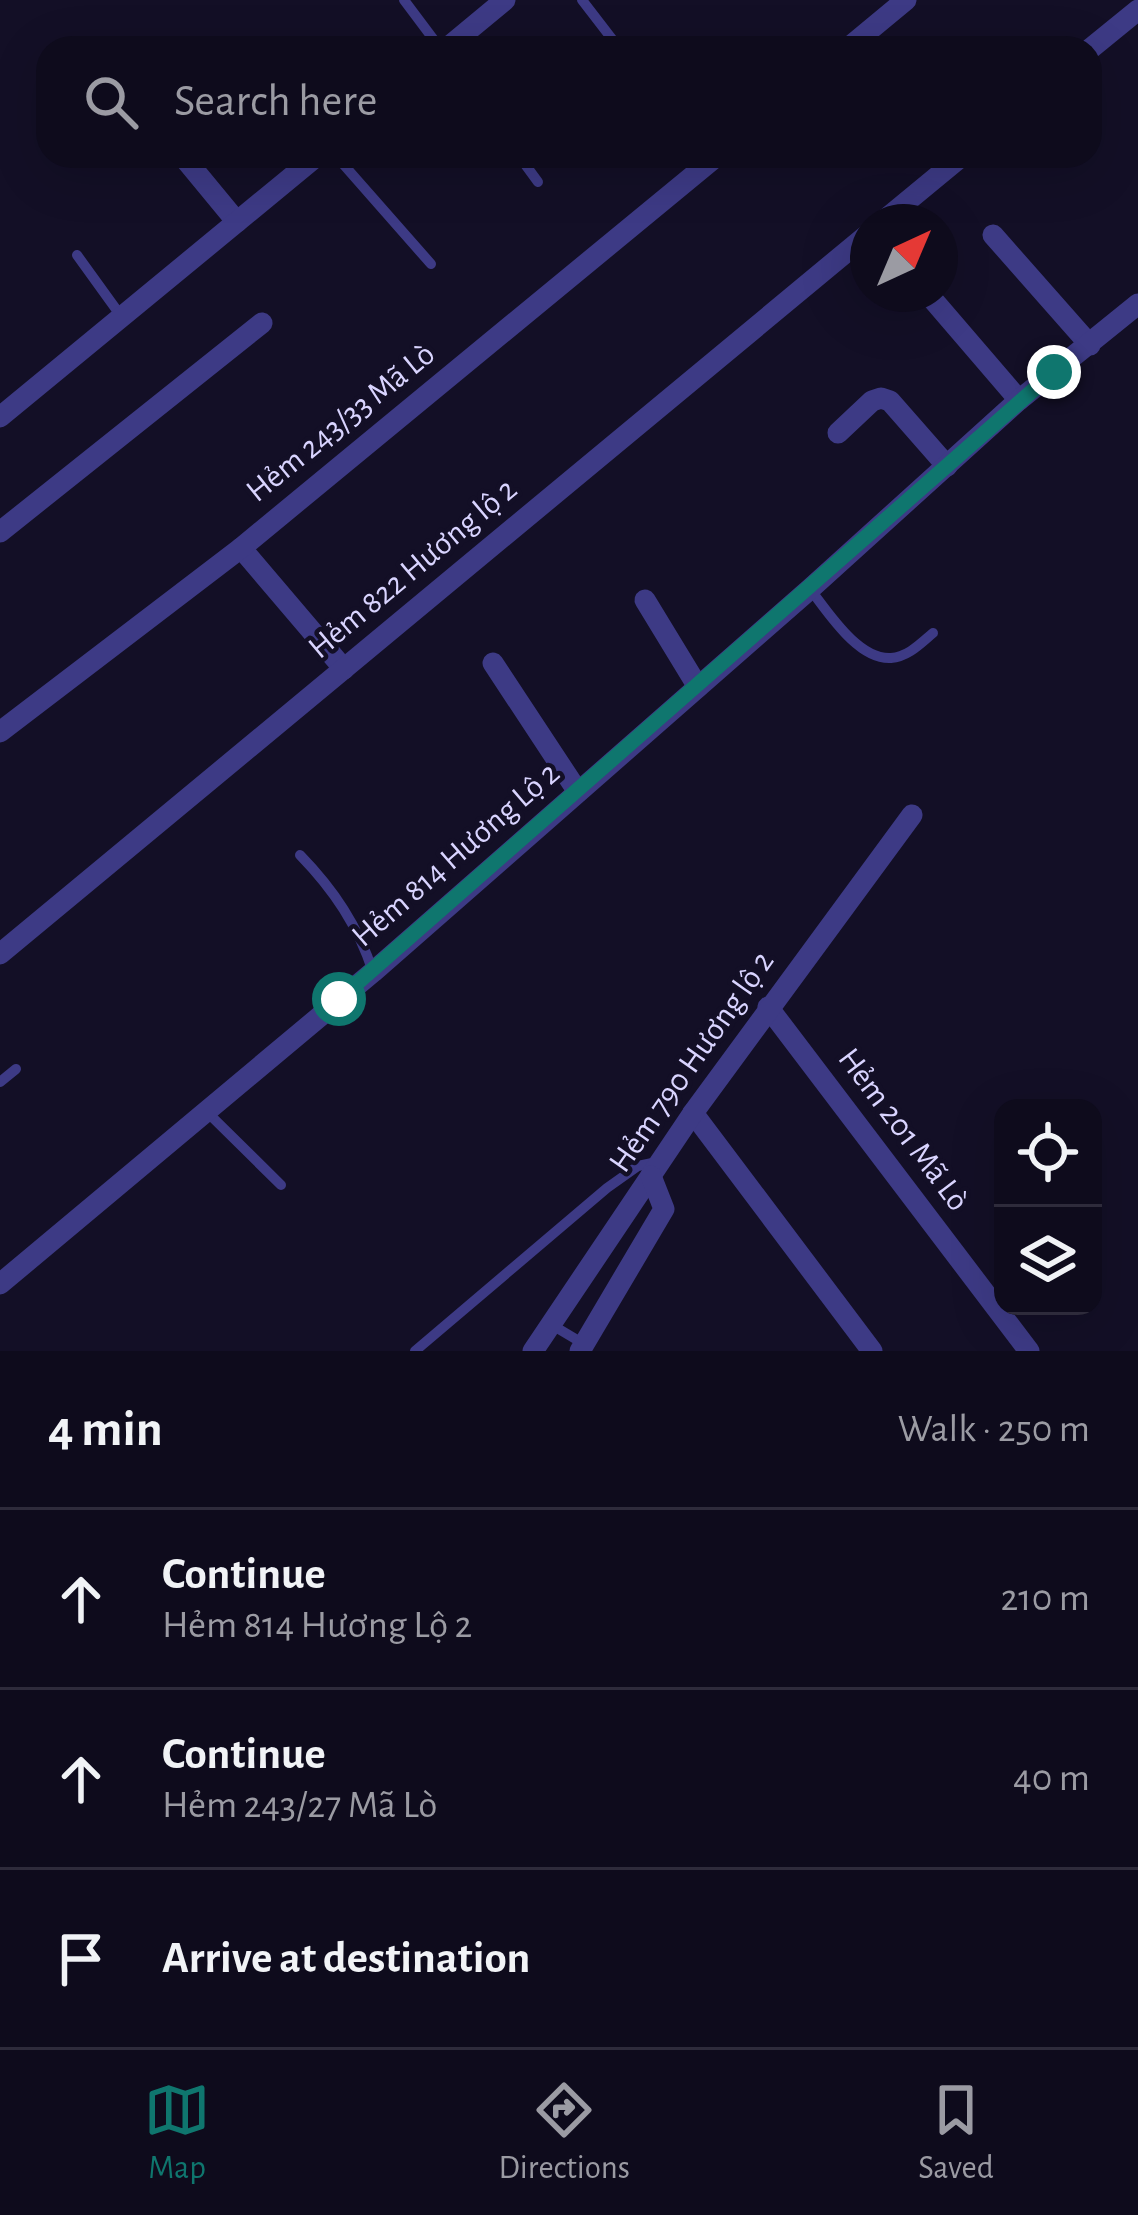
<!DOCTYPE html>
<html lang="en">
<head>
<meta charset="utf-8">
<style>
	:root { --surface:#0e0b1c; --page:#1c1929; --text:#f1f3f6; --muted:#9b9ba3; --line:#2e2b3b; --accent:#0f766e }
	body { margin:0; font-family:"Alegreya Sans",sans-serif; background:var(--page); color:var(--text) }
	.controls { position:absolute; right:36px; bottom:36px; display:grid; overflow:hidden; border-radius:24px; box-shadow:0 12px 48px #0002 }
	.controls button { width:108px; height:108px; display:grid; place-items:center; padding:0; border:0; border-bottom:3px solid var(--line); background:var(--surface); color:var(--text); font:60px sans-serif }
	.compass { position:absolute; left:850px; top:204px; width:108px; height:108px; border-radius:50%; background:var(--surface); box-shadow:0 12px 48px #0002; rotate:44deg }
	.stop { position:absolute; width:36px; height:36px; margin:-27px; border:9px solid #0f766e; border-radius:50%; background:#fff }
	.stop.end { background:#0f766e; border-color:#fff; box-shadow:0 3px 12px #0008 }
	.list { margin:0; padding:0; list-style:none }
	h2 { display:flex; justify-content:space-between; align-items:center; height:156px; margin:0; padding:0 48px; font-size:51px }
	h2 small { font-size:39px; font-weight:400; color:var(--muted) }
	.list li { display:grid; grid-template-columns:78px 1fr auto; gap:36px; align-items:center; box-sizing:border-box; height:180px; padding:0 48px; border-top:3px solid var(--line) }
	.list b { display:block; font-size:45px; white-space:nowrap }
	.list p { margin:0; font-size:39px; white-space:nowrap; color:var(--muted) }
	.list em { font-size:39px; font-style:normal; color:var(--muted) }
	.icon { flex:none; width:66px; height:66px; fill:none; stroke:currentColor; stroke-width:2; stroke-linecap:round; stroke-linejoin:round }
	.map { position:relative; flex:none; width:1138px; height:1351px; overflow:hidden }
	.search { position:absolute; background:var(--surface); box-shadow:0 12px 48px #0002; left:36px; right:36px; top:36px; height:132px; display:flex; align-items:center; gap:30px; box-sizing:border-box; padding:0 42px; border-radius:36px; color:var(--muted); font-size:45px }
	.sheet { height:696px; background:var(--surface) }
	nav { display:flex; justify-content:space-around; align-items:center; box-sizing:border-box; height:168px; border-top:3px solid var(--line); background:var(--surface); font-size:33px; color:var(--muted) }
	nav a { display:grid; justify-items:center; gap:6px }
	nav .on { color:var(--accent) }
	.map>svg:first-child { display:block }
	.lines { fill:none; stroke-linecap:round; stroke-linejoin:round }
	.service { stroke:#3d3a85; stroke-width:10 }
	.minor { stroke:#3d3a85; stroke-width:21 }
	.route { stroke:#0f766e; stroke-width:15 }
	.labels { text-anchor:middle; dominant-baseline:central; stroke-width:9; stroke-linejoin:round; paint-order:stroke }
	.street-label { font-size:33px; fill:#d9d4ff; stroke:#130f26 }
</style>
</head>
<body>
<div class="map">
<svg width="1138" height="1351" viewBox="0 0 1138 1351">
	<rect width="100%" height="100%" fill="#130f26"/>
	<g class="lines">
		<g class="service">
			<path d="M404,0L440,48"/>
			<path d="M582,0L619,48"/>
			<path d="M336,156L431,264"/>
			<path d="M519,156L538,182"/>
			<path d="M77,255L121,316"/>
			<path d="M810,589C828,612 858,660 891,658C908,657 921,643 933,633"/>
			<path d="M300,855C334,890 358,926 373,972"/>
			<path d="M0,1082L16,1069"/>
			<path d="M207,1112L281,1185"/>
			<path d="M552,1325L584,1344"/>
			<path d="M415,1351L607,1188L638,1166L657,1162"/>
		</g>
		<g class="minor">
			<path d="M447,48L505,0"/>
			<path d="M848,48L906,0"/>
			<path d="M1090,49L1138,10"/>
			<path d="M185,159L237,222"/>
			<path d="M882,222L962,156"/>
			<path d="M993,235L1090,345"/>
			<path d="M928,294L1019,400"/>
			<path d="M0,417L317,156"/>
			<path d="M838,433L872,401L881,398L890,401L947,466"/>
			<path d="M0,532L262,323"/>
			<path d="M241,548L344,669"/>
			<path d="M645,600L698,687"/>
			<path d="M493,663L578,792"/>
			<path d="M0,732L241,548L717,156"/>
			<path d="M0,954L868,234"/>
			<path d="M768,1007L1029,1351"/>
			<path d="M693,1113L872,1351"/>
			<path d="M0,1284L373,972L810,589L1019,400L1138,304"/>
			<path d="M533,1351L693,1113L912,815"/>
			<path d="M580,1351L664,1209L651,1176"/>
		</g>
	</g>
	<g class="lines">
		<path class="route" d="M339,999L1054,372"/>
	</g>
	<g class="labels">
		<g class="street-label">
			<text transform="translate(341 423) rotate(-39)">Hẻm 243/33 Mã Lò</text>
			<text transform="translate(413 569) rotate(-40)">Hẻm 822 Hương lộ 2</text>
			<text transform="translate(456 855) rotate(-41)">Hẻm 814 Hương Lộ 2</text>
			<text transform="translate(692 1062) rotate(-55)">Hẻm 790 Hương lộ 2</text>
			<text transform="translate(903 1130) rotate(53)">Hẻm 201 Mã Lò</text>
		</g>
	</g>
</svg>
<div class="controls">
<button><svg class="icon" aria-label="locate" viewBox="0 0 24 24"><circle cx="12" cy="12" r="6"/><path d="M12 2v4M12 18v4M2 12h4M18 12h4"/></svg></button>
<button><svg class="icon" aria-label="layers" viewBox="0 0 24 24"><path d="M12 4l9 5-9 5-9-5zM3 14l9 5 9-5"/></svg></button>
</div>
<svg class="compass" viewBox="-18 -18 36 36"><path d="M0-13l5 13h-10z" fill="#e53935"/><path d="M0 13l5-13h-10z" fill="#9b9ba3"/></svg>
<div class="stop" style="left:339px;top:999px"></div>
<div class="stop end" style="left:1054px;top:372px"></div>
<div class="search"><svg class="icon" aria-label="search" viewBox="0 0 24 24"><circle cx="10" cy="10" r="6"/><path d="M15 15l6 6"/></svg>Search here</div>
</div>
<section class="sheet">
<h2>4 min<small>Walk · 250 m</small></h2>
<ul class="list">
<li><svg class="icon" aria-label="ahead" viewBox="0 0 24 24"><path d="M12 20V5M6 11l6-6 6 6"/></svg><div><b>Continue</b><p>Hẻm 814 Hương Lộ 2</p></div><em>210 m</em></li>
<li><svg class="icon" aria-label="ahead" viewBox="0 0 24 24"><path d="M12 20V5M6 11l6-6 6 6"/></svg><div><b>Continue</b><p>Hẻm 243/27 Mã Lò</p></div><em>40 m</em></li>
<li><svg class="icon" aria-label="arrive" viewBox="0 0 24 24"><path d="M6 21V4h12l-3 4 3 4H6"/></svg><div><b>Arrive at destination</b></div></li>
</ul>
</section>
<nav>
<a class="on"><svg class="icon" aria-label="map" viewBox="0 0 24 24"><path d="M3 6l6-2 6 2 6-2v14l-6 2-6-2-6 2zM9 4v14M15 6v14"/></svg>Map</a>
<a><svg class="icon" aria-label="directions" viewBox="0 0 24 24"><path d="M12 3l9 9-9 9-9-9zM9 14v-3h6M13 9l2 2-2 2"/></svg>Directions</a>
<a><svg class="icon" aria-label="saved" viewBox="0 0 24 24"><path d="M7 4h10v16l-5-4-5 4z"/></svg>Saved</a>
</nav>
</body>
</html>
